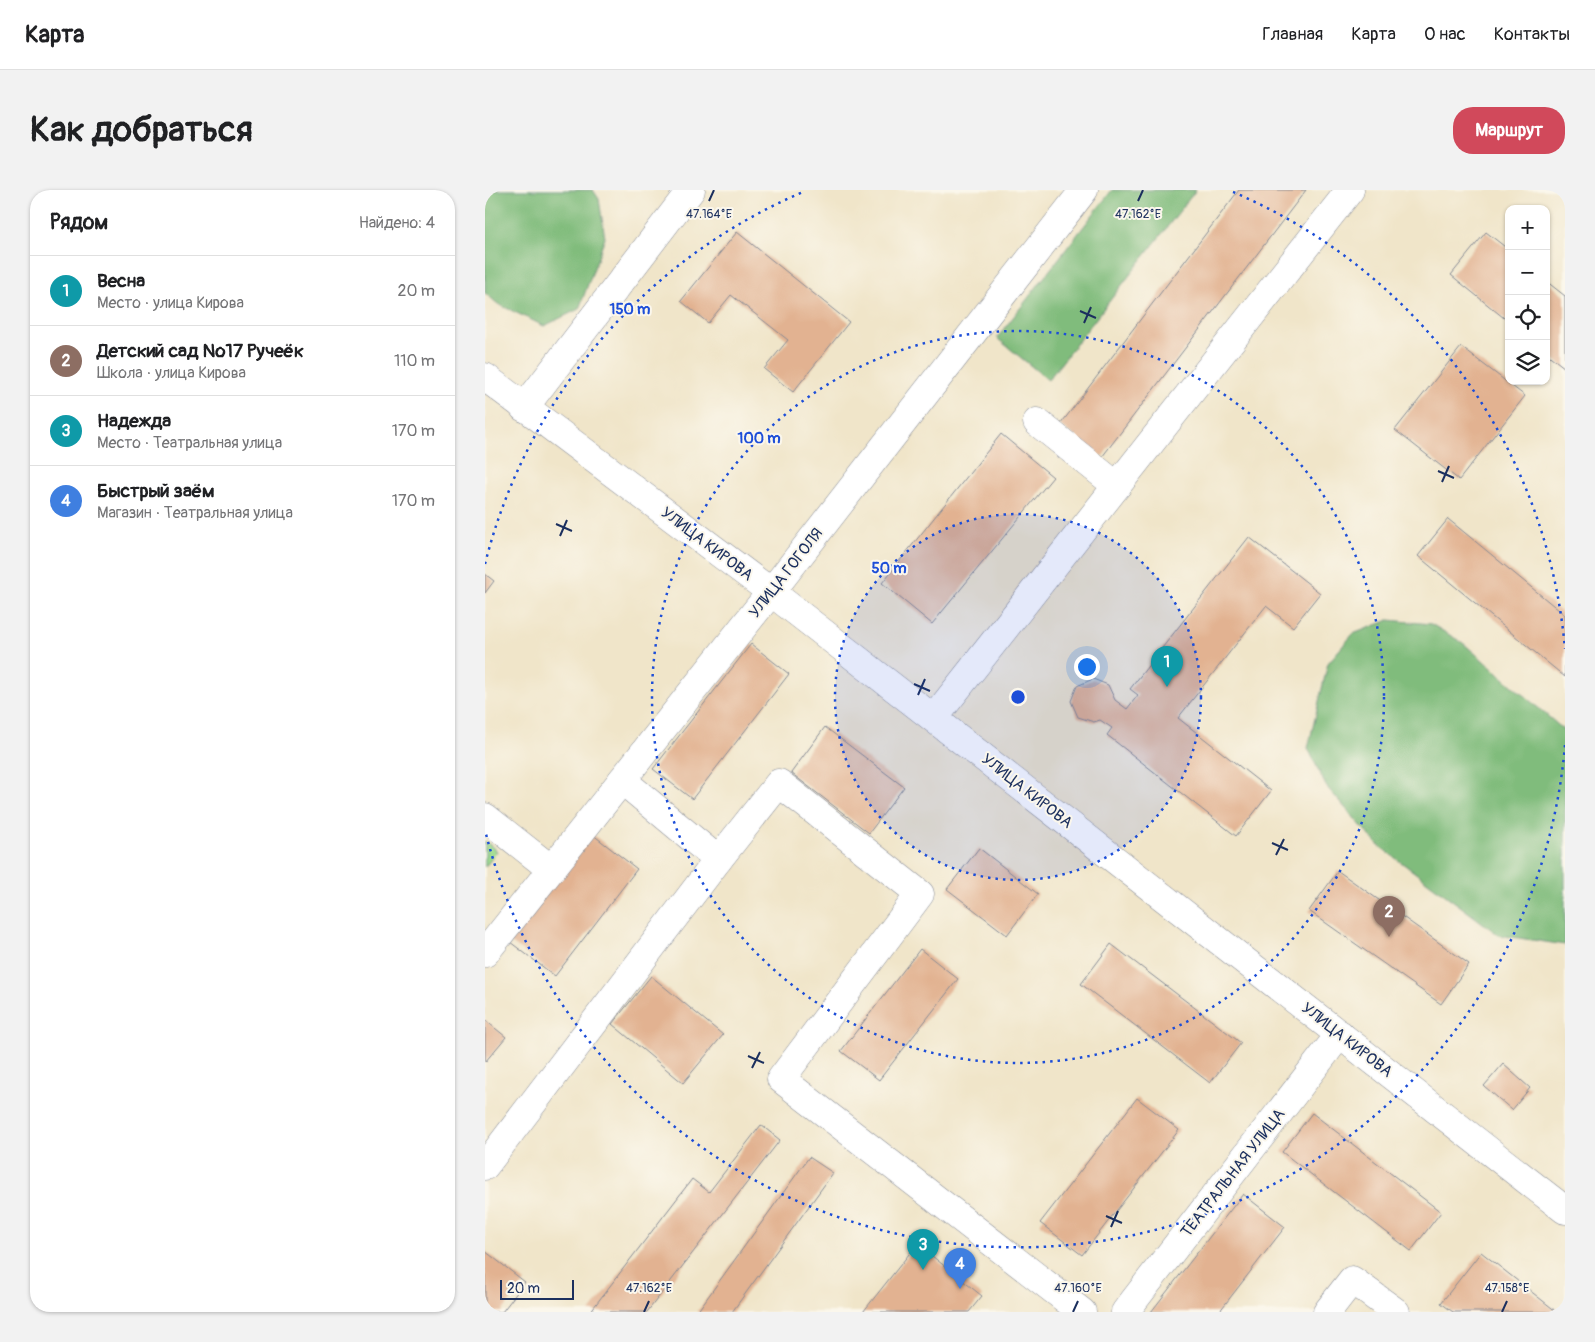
<!DOCTYPE html>
<html lang="ru">
<head>
<meta charset="utf-8">
<style>
	:root { --surface:#fff; --page:#f2f2f2; --text:#202124; --muted:#757577; --line:#e0e0e0; --accent:#d1495b }
	body { margin:0; font-family:Pangolin,sans-serif; background:var(--page); color:var(--text) }
	.controls { position:absolute; right:15px; top:15px; display:grid; overflow:hidden; border-radius:10px; box-shadow:0 1px 4px #0004 }
	.controls button { width:45px; height:45px; display:grid; place-items:center; padding:0; border:0; border-bottom:1px solid var(--line); background:var(--surface); color:var(--text); font:25px sans-serif }
	.scale { position:absolute; left:15px; bottom:12px; width:74px; box-sizing:border-box; padding-left:5px; border:2px solid #1b2f5e; border-top:0; font-size:14px; line-height:18px; white-space:nowrap; color:#1b2f5e; -webkit-text-stroke:4px #fbf7ec; paint-order:stroke }
	.you { position:absolute; left:601px; top:476px; width:18px; height:18px; margin:-12px; border:4px solid #fff; border-radius:50%; background:#1a73e8; box-shadow:0 0 0 8px #1a73e833 }
	.badge { display:grid; place-items:center; width:32px; height:32px; border-radius:50%; background:var(--accent); color:#fff; font-size:16px; font-weight:700 }
	.pin { position:absolute; translate:-50% -41px; filter:drop-shadow(0 1px 2px #0008) }
	.pin::after { content:''; position:absolute; top:26px; width:18px; height:15px; background:inherit; clip-path:polygon(0 0,100% 0,50% 100%) }
	.list { margin:0; padding:0; list-style:none }
	h2 { display:flex; justify-content:space-between; align-items:center; height:65px; margin:0; padding:0 20px; font-size:21px }
	h2 small { font-size:16px; font-weight:400; color:var(--muted) }
	.list li { display:grid; grid-template-columns:32px 1fr auto; gap:15px; align-items:center; box-sizing:border-box; height:70px; padding:0 20px; border-top:1px solid var(--line) }
	.list b { display:block; font-size:19px; white-space:nowrap }
	.list p { margin:0; font-size:16px; white-space:nowrap; color:var(--muted) }
	.list em { font-size:16px; font-style:normal; color:var(--muted) }
	.icon { flex:none; width:28px; height:28px; fill:none; stroke:currentColor; stroke-width:2; stroke-linecap:round; stroke-linejoin:round }
	.map { position:relative; flex:none; width:1080px; height:1122px; overflow:hidden; border-radius:20px }
	header { display:flex; align-items:center; gap:30px; box-sizing:border-box; height:70px; padding:0 25px; background:var(--surface); border-bottom:1px solid var(--line) }
	header strong { font-size:24px }
	nav { display:flex; gap:28px; margin-inline-start:auto; font-size:18px }
	.intro { display:flex; align-items:center; justify-content:space-between; box-sizing:border-box; height:120px; padding:0 30px }
	h1 { margin:0; font-size:35px }
	.button { padding:12px 22px; border-radius:20px; background:var(--accent); color:#fff; font-size:18px; font-weight:700 }
	main { display:flex; gap:30px; padding:0 30px }
	aside { flex:1; background:var(--surface); border-radius:20px; box-shadow:0 1px 4px #0004 }
	.map>svg:first-child { display:block }
	.green { fill:#a0dd91; stroke:#5e8678 }
	.forest { fill:#80bc7b; stroke:#4e766c }
	.building { fill:#e2b291 }
	.lines { fill:none; stroke-linecap:round; stroke-linejoin:round }
	.minor-casing { stroke:#868a94; stroke-width:29 }
	.minor { stroke:#fff; stroke-width:28 }
	.ticks { fill:none; stroke:#1b2f5e; stroke-width:2 }
	.ring { fill:none; stroke:#1d4ed8; stroke-width:2.5; stroke-dasharray:2.5 5 }
	.labels { text-anchor:middle; dominant-baseline:central; stroke-width:4; stroke-linejoin:round; paint-order:stroke }
	.street-label { font-size:16px; fill:#1b2f5e; stroke:#fbf7ec }
	.ticks-label { font-size:12px; text-anchor:middle; fill:#1b2f5e; stroke:#fbf7ec; stroke-width:4; stroke-linejoin:round; paint-order:stroke }
	.centre { fill:#1d4ed8; stroke:#fbf7ec; stroke-width:2.5 }
	.ring-label { font-size:15px; text-anchor:middle; font-weight:bold; fill:#1d4ed8; stroke:#fbf7ec; stroke-width:4; stroke-linejoin:round; paint-order:stroke }
</style>
</head>
<body>
<header>
<strong>Карта</strong>
<nav><a>Главная</a><a>Карта</a><a>О нас</a><a>Контакты</a></nav>
</header>
<div class="intro"><h1>Как добраться</h1><a class="button">Маршрут</a></div>
<main>
<aside>
<h2>Рядом<small>Найдено: 4</small></h2>
<ul class="list">
<li><span class="badge" style="background:#0f9aa8">1</span><div><b>Весна</b><p>Место · улица Кирова</p></div><em>20 m</em></li>
<li><span class="badge" style="background:#8d6e63">2</span><div><b>Детский сад №17 Ручеёк</b><p>Школа · улица Кирова</p></div><em>110 m</em></li>
<li><span class="badge" style="background:#0f9aa8">3</span><div><b>Надежда</b><p>Место · Театральная улица</p></div><em>170 m</em></li>
<li><span class="badge" style="background:#3f7fe0">4</span><div><b>Быстрый заём</b><p>Магазин · Театральная улица</p></div><em>170 m</em></li>
</ul>
</aside>
<div class="map">
<svg width="1080" height="1122" viewBox="0 0 1080 1122">
	<rect width="100%" height="100%" fill="#fbf7ec"/>
	<filter id="ink" filterUnits="userSpaceOnUse"><feTurbulence type="fractalNoise" baseFrequency=".02" numOctaves="2"/><feDisplacementMap in="SourceGraphic" scale="10" xChannelSelector="R" yChannelSelector="G"/><feConvolveMatrix kernelMatrix="1 2 1 2 8 2 1 2 1" color-interpolation-filters="sRGB"/></filter>
	<filter id="wash" filterUnits="userSpaceOnUse"><feTurbulence type="fractalNoise" baseFrequency=".0096" numOctaves="4" result="noise"/><feDisplacementMap in="SourceGraphic" scale="20" xChannelSelector="R" yChannelSelector="G"/><feGaussianBlur stdDeviation="1.12" result="paint"/><feColorMatrix in="noise" values="0 0 0 0 0 0 0 0 0 0 0 0 0 0 0 0 0 1.4 0 .05"/><feComposite in="paint" operator="in"/></filter>
	<g filter="url(#wash)">
		<rect width="100%" height="100%" fill="#f0e5c9"/>
		<path class="green" d="M0,651L12,661L0,677Z"/>
		<g class="forest">
			<path d="M0,0H108L114,9L120,48L94,119L59,136L13,114L0,103Z"/>
			<path d="M627,0H711L563,190L512,148Z"/>
			<path d="M904,430L946,434L978,453L1080,541V755L1014,745L893,655L841,596L823,558L843,473L868,444Z"/>
		</g>
		<g id="blocks">
			<g class="building">
				<path d="M754,0H821L617,267L575,235Z"/>
				<path d="M252,42L364,132L308,202L279,179L303,150L246,105L223,133L196,111Z"/>
				<path d="M1001,42L1024,60V132L966,85Z"/>
				<path d="M1061,91L1080,106V178L1061,163Z"/>
				<path d="M976,157L1040,206L974,290L910,240Z"/>
				<path d="M516,244L568,287L447,434L397,393Z"/>
				<path d="M963,329L1080,425V487L933,366Z"/>
				<path d="M764,347L835,403L808,437L781,416L693,528L786,601L751,646L622,545L627,538L615,530L609,532L593,527L586,511L592,496L608,489L623,495L630,510L642,519L653,505L645,499Z"/>
				<path d="M0,384L9,391L0,403Z"/>
				<path d="M266,454L304,484L207,609L168,579Z"/>
				<path d="M340,537L419,597L384,643L306,583Z"/>
				<path d="M107,644L152,679L70,786L25,752Z"/>
				<path d="M494,658L553,704L522,745L462,699Z"/>
				<path d="M853,681L984,774L956,814L824,721Z"/>
				<path d="M626,754L756,853L725,893L596,794Z"/>
				<path d="M435,759L473,789L394,890L356,861Z"/>
				<path d="M166,786L238,845L198,893L127,834Z"/>
				<path d="M0,830L21,847L0,872Z"/>
				<path d="M1018,874L1045,898L1027,920L999,896Z"/>
				<path d="M652,908L694,940L597,1065L555,1033Z"/>
				<path d="M827,923L956,1022L926,1061L797,962Z"/>
				<path d="M276,935L295,950L162,1122H105L207,989L224,1002Z"/>
				<path d="M324,967L348,983L247,1122H212Z"/>
				<path d="M758,1004L800,1037L734,1122H666Z"/>
				<path d="M432,1054L497,1106L484,1122H378Z"/>
				<path d="M0,1061L40,1092L17,1122H0Z"/>
				<path d="M996,1062L1072,1122H968L956,1113Z"/>
			</g>
		</g>
	</g>
	<g filter="url(#ink)">
		<use href="#blocks" fill-opacity="0" stroke="#868a94" stroke-width="1"/>
		<g class="lines">
			<g class="minor-casing">
				<g id="minor">
					<path d="M0,187L286,402L1080,1020"/>
					<path d="M39,218L206,0"/>
					<path d="M552,232L632,296"/>
					<path d="M449,528L865,0"/>
					<path d="M137,590L233,670L294,593L435,704L296,889L597,1122"/>
					<path d="M0,627L66,679"/>
					<path d="M0,763L286,402L599,0"/>
					<path d="M0,976L233,670"/>
					<path d="M640,1122L855,844"/>
					<path d="M842,1122L867,1090L911,1122"/>
				</g>
			</g>
			<use href="#minor" class="minor"/>
		</g>
	</g>
	<path class="ticks" d="M224,11L229,0M653,11L658,0M595,121L611,128M599,133L606,117M953,281L969,288M957,292L964,276M71,334L87,341M75,346L82,330M429,494L445,501M433,505L440,489M787,653L803,660M791,665L799,649M263,866L279,873M267,878L275,862M621,1026L637,1033M626,1037L633,1021M159,1122L164,1111M588,1122L593,1111M1017,1122L1022,1111"/>
	<circle cx="533" cy="507" r="183" fill="#1d4ed8" fill-opacity=".12"/>
	<g class="ring">
		<circle cx="533" cy="507" r="183"/>
		<circle cx="533" cy="507" r="366"/>
		<path d="M1080 555A549 549 0 0 1 0 640M0 374A549 549 0 0 1 318 2M748 2A549 549 0 0 1 1080 459"/>
	</g>
	<g class="labels">
		<g class="street-label">
			<text transform="translate(222 354) rotate(37)">УЛИЦА КИРОВА</text>
			<text transform="translate(301 383) rotate(-52)">УЛИЦА ГОГОЛЯ</text>
			<text transform="translate(542 601) rotate(38)">УЛИЦА КИРОВА</text>
			<text transform="translate(862 850) rotate(38)">УЛИЦА КИРОВА</text>
			<text transform="translate(748 983) rotate(-52)">ТЕАТРАЛЬНАЯ УЛИЦА</text>
		</g>
	</g>
	<g class="ticks-label">
		<text x="224" y="28">47.164°E</text>
		<text x="653" y="28">47.162°E</text>
		<text x="164" y="1102">47.162°E</text>
		<text x="593" y="1102">47.160°E</text>
		<text x="1022" y="1102">47.158°E</text>
	</g>
	<circle cx="533" cy="507" r="8" class="centre"/>
	<g class="ring-label">
		<text x="145" y="124">150 m</text>
		<text x="274" y="253">100 m</text>
		<text x="404" y="383">50 m</text>
	</g>
</svg>
<div class="controls">
<button>+</button>
<button>−</button>
<button><svg class="icon" aria-label="locate" viewBox="0 0 24 24"><circle cx="12" cy="12" r="6"/><path d="M12 2v4M12 18v4M2 12h4M18 12h4"/></svg></button>
<button><svg class="icon" aria-label="layers" viewBox="0 0 24 24"><path d="M12 4l9 5-9 5-9-5zM3 14l9 5 9-5"/></svg></button>
</div>
<div class="scale">20 m</div>
<div class="you"></div>
<div class="pin badge" style="left:682px;top:497px;background:#0f9aa8">1</div>
<div class="pin badge" style="left:904px;top:747px;background:#8d6e63">2</div>
<div class="pin badge" style="left:438px;top:1080px;background:#0f9aa8">3</div>
<div class="pin badge" style="left:475px;top:1099px;background:#3f7fe0">4</div>
</div>
</main>
</body>
</html>
